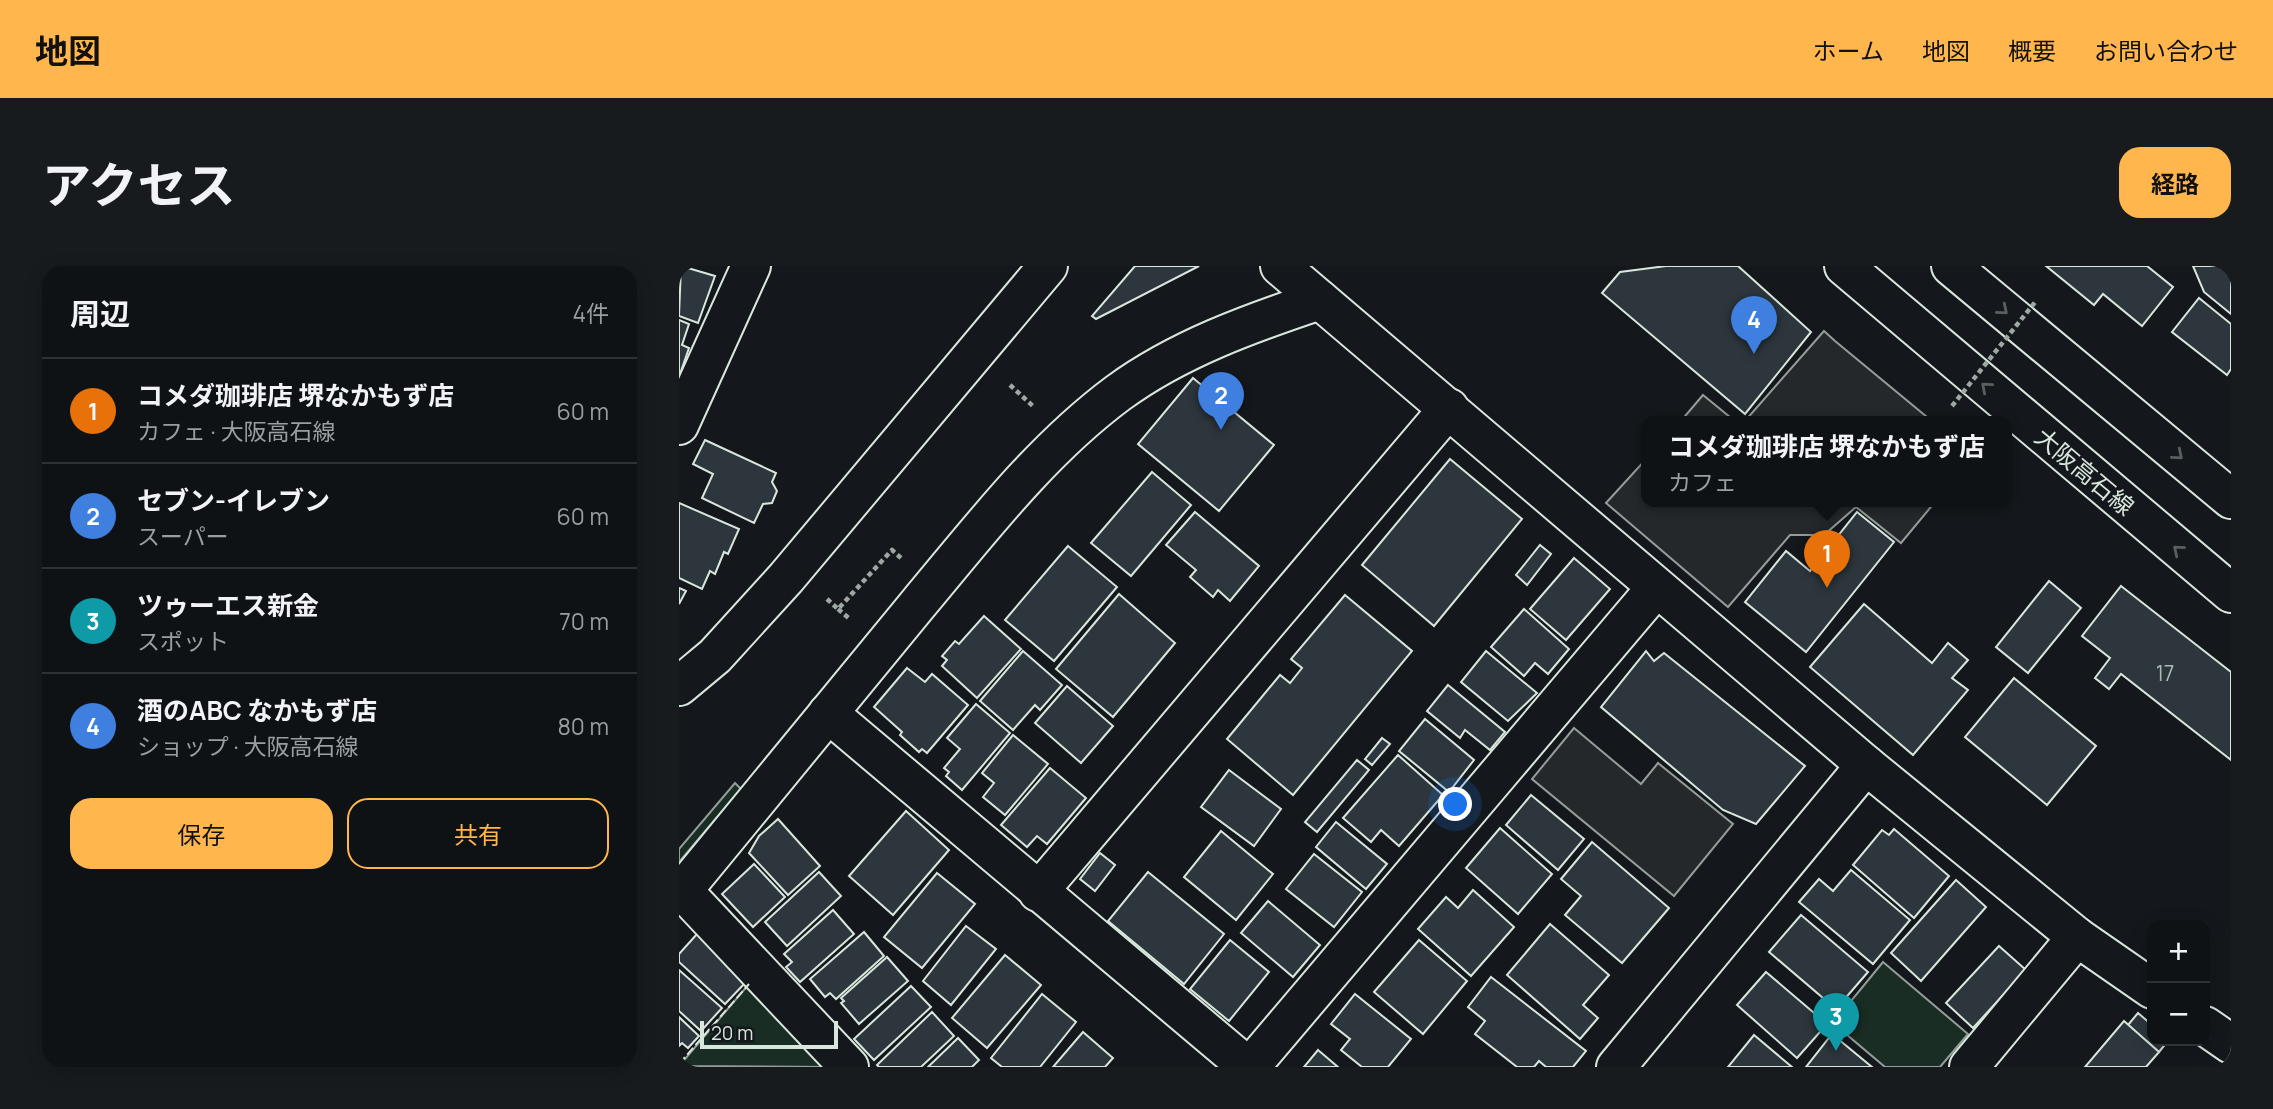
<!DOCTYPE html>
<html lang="ja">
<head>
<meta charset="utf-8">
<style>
	:root { --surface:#0f1215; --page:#181b1e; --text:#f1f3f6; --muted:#9b9ea0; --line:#2f3234; --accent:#ffb74d }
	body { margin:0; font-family:Manrope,"Noto Sans JP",sans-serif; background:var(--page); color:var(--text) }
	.controls { position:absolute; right:21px; bottom:21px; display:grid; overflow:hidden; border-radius:14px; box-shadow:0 4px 18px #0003 }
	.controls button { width:63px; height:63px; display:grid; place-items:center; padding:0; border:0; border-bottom:2px solid var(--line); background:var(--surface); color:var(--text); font:35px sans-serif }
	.scale { position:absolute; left:21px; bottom:18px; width:138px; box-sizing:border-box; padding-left:7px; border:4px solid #d8e6dc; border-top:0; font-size:19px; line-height:24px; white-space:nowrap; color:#d8e6dc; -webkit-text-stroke:5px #14181c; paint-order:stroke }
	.you { position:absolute; left:777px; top:539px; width:24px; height:24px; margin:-18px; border:5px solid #fff; border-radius:50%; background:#1a73e8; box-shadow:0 0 0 10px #1a73e833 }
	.badge { display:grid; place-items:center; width:46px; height:46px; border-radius:50%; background:var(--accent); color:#fff; font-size:23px; font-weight:700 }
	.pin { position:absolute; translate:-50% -58px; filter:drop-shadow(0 2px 4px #0008) }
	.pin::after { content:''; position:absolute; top:37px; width:24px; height:21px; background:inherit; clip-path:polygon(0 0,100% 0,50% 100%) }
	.popup { position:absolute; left:962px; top:150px; width:371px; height:91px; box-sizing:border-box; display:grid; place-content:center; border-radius:14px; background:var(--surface); filter:drop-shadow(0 2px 5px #0005); font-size:23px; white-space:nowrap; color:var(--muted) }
	.popup b { font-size:26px; color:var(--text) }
	.popup::after { content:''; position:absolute; left:50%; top:100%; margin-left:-14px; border:14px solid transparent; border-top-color:var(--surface) }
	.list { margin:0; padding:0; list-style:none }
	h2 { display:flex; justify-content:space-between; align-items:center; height:91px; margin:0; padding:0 28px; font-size:30px }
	h2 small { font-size:23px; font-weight:400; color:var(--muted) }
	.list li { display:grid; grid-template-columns:46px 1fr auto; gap:21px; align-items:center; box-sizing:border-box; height:105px; padding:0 28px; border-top:2px solid var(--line) }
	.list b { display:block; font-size:26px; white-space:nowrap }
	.list p { margin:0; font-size:23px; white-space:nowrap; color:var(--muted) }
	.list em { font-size:23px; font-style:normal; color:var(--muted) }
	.actions { display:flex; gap:14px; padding:21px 28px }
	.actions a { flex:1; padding:16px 0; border:2px solid var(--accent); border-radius:21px; text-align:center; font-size:24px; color:var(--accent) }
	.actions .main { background:var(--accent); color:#111 }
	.map { position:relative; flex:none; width:1552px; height:801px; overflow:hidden; border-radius:21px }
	header { display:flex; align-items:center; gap:42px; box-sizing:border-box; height:98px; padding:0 35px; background:var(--accent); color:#111 }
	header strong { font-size:33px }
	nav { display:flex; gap:38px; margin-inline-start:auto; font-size:24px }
	.intro { display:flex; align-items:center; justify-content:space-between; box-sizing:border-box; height:168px; padding:0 42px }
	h1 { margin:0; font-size:49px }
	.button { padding:18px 32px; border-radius:21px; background:var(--accent); color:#111; font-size:24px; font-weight:700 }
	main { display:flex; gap:42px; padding:0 42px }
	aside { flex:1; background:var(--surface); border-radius:21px; box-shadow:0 4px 18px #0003 }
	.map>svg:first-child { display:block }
	.green { fill:#1a2d24; stroke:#939e99; stroke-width:2 }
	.parking { fill:#24282b; stroke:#939e99; stroke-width:2 }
	.building { fill:#2c363c; stroke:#d8e6dc; stroke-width:2 }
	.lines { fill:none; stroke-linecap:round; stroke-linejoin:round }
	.minor-casing { stroke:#d8e6dc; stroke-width:42 }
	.major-casing { stroke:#d8e6dc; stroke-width:42 }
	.path { stroke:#9da8a2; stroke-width:4.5; stroke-dasharray:5 3.5; stroke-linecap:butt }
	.minor { stroke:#14181c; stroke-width:38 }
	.major { stroke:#14181c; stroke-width:38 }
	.path-bridge { stroke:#9da8a2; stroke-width:4.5; stroke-dasharray:5 3.5; stroke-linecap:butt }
	.fence { stroke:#d8e6dc; stroke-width:2; stroke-dasharray:9 3.5; stroke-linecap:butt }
	.oneway { stroke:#59605f }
	.labels { text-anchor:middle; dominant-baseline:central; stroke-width:5; stroke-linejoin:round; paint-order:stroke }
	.number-label { font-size:21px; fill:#adbab4 }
	.street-label { font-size:24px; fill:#d8e6dc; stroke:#14181c }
</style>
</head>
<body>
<header>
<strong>地図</strong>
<nav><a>ホーム</a><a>地図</a><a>概要</a><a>お問い合わせ</a></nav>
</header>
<div class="intro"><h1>アクセス</h1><a class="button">経路</a></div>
<main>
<aside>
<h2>周辺<small>4件</small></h2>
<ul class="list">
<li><span class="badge" style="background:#e8710a">1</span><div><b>コメダ珈琲店 堺なかもず店</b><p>カフェ · 大阪高石線</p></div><em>60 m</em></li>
<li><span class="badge" style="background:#3f7fe0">2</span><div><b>セブン-イレブン</b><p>スーパー</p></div><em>60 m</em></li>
<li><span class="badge" style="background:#0f9aa8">3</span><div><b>ツゥーエス新金</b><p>スポット</p></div><em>70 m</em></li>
<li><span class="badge" style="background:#3f7fe0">4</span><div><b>酒のABC なかもず店</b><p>ショップ · 大阪高石線</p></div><em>80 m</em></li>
</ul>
<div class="actions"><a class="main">保存</a><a>共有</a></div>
</aside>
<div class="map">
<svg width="1552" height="801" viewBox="0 0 1552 801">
	<rect width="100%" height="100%" fill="#14181c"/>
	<g class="green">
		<path d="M56,517L62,523L0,596V583Z"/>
		<path d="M1204,696L1289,768L1261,801H1206L1154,757Z"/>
		<path d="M70,718L149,801L0,800Z"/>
	</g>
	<g class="parking">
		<path d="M1145,65L1156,75L1254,156H1065Z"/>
		<path d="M1024,129L1057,156H1001Z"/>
		<path d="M968,192V236H1256L1222,277L1177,241L1145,269H1111L1049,341L927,237Z"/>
		<path d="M895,462L962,518L979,497L1054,558L995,630L853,513Z"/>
	</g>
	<g class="building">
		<path d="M2,0L36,10L19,57L0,50Z"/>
		<path d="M456,0H520L417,53L413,50Z"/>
		<path d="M987,0H1059L1132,66L1066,148L923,27L941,6Z"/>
		<path d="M1367,0H1468L1494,21L1463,60L1424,28L1415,39Z"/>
		<path d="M1514,0H1552V48L1525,26Z"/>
		<path d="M1520,32L1552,58V103L1548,109L1493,66Z"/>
		<path d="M0,54L10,58L3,79L10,82L0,111Z"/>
		<path d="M514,112L595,179L540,245L459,178Z"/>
		<path d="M26,174L97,207L93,216L98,225L93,237L84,238L75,257L23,232L34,208L14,198Z"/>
		<path d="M771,193L843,253L755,360L683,299Z"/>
		<path d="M473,206L512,239L452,310L412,277Z"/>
		<path d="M0,237L60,263L49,288L45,286L36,308L31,305L23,323L0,312Z"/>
		<path d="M516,246L580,300L551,335L539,324L534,331L511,311L517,304L487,279Z"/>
		<path d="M1178,246L1215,276L1127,386L1066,336L1107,285L1131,305Z"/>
		<path d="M861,279L872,288L848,319L837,309Z"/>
		<path d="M389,280L438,321L375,395L326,354Z"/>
		<path d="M895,292L931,323L887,374L851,343Z"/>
		<path d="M1370,315L1402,342L1349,407L1317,381Z"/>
		<path d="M1442,320L1552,406V494L1442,408L1430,423L1416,412L1431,392L1403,370Z"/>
		<path d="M0,322L7,325L0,338Z"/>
		<path d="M440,328L496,377L434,451L377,403Z"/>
		<path d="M666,329L733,385L614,529L548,473L601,409L611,417L623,402L612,393Z"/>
		<path d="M1185,338L1253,397L1269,377L1289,394L1273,412L1289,424L1234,489L1131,401Z"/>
		<path d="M845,343L890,383L869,408L856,397L845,410L812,381Z"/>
		<path d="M305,350L342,383L298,432L263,400L268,394L263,390L276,375L280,378Z"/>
		<path d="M344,385L383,419L361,444L356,439L334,464L301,435Z"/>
		<path d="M807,385L858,427L829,455L782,416Z"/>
		<path d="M967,385L975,395L985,387L1126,500L1077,558L1044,544L922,441Z"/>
		<path d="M228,402L246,416L253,408L289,439L248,487L243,483L240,486L221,469L223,466L195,441Z"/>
		<path d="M1335,412L1417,480L1368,539L1286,471Z"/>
		<path d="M769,419L826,466L811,484L786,464L781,472L748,445Z"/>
		<path d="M388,420L434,460L402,497L356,457Z"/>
		<path d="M297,438L331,467L283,524L267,510L270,506L265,502L281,483L268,472Z"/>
		<path d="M746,453L795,494L770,526L720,485Z"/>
		<path d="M334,469L369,498L326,549L304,531L315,517L303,507Z"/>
		<path d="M703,472L711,478L693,499L686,493Z"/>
		<path d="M719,489L764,529L720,580L702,564L692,576L664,552Z"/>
		<path d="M678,494L690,504L638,566L626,556Z"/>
		<path d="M371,502L407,532L368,578L358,570L348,581L322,559Z"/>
		<path d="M550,504L602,543L575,580L522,541Z"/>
		<path d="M852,529L905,573L879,604L827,559Z"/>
		<path d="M227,545L270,584L214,649L170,610Z"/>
		<path d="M99,553L141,600L109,629L70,587L80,570Z"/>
		<path d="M657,556L708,598L687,623L637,581Z"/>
		<path d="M821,562L873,608L839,648L787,602Z"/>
		<path d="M1215,563L1270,610L1235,652L1174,599L1203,564L1210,569Z"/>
		<path d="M542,565L594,608L557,654L505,611Z"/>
		<path d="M913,576L990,642L943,697L886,649L902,630L882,613Z"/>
		<path d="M421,587L436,599L416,625L401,613Z"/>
		<path d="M635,588L683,626L655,661L607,623Z"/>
		<path d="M75,598L106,631L74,661L43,628Z"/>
		<path d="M1172,604L1231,654L1194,698L1120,636L1140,613L1154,625Z"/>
		<path d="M140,606L162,630L108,680L86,656Z"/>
		<path d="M469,606L545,668L505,718L429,655Z"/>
		<path d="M258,607L296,638L243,702L205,671Z"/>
		<path d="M1277,614L1307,641L1242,715L1212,687Z"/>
		<path d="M794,624L835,661L792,710L739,663L767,631L779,642Z"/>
		<path d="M589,635L641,679L614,711L562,667Z"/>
		<path d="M154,644L175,668L121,716L107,701L113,696L105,688Z"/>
		<path d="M1122,649L1189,706L1157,743L1090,686Z"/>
		<path d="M871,658L930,709L904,739L919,752L901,773L828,709Z"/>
		<path d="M287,660L317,683L272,739L244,715Z"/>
		<path d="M185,666L205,690L157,733L151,727L146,731L131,713Z"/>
		<path d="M18,668L67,716L46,738L0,696V688Z"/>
		<path d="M551,674L590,706L550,755L511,723Z"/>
		<path d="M740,674L788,715L744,768L695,726Z"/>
		<path d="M1320,680L1347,704L1294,762L1267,737Z"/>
		<path d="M326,689L362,719L308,782L273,752Z"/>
		<path d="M208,691L229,715L180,758L162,737L165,735L162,732Z"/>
		<path d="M0,704L43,742L22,765L0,745Z"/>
		<path d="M1087,706L1148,758L1118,792L1058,739Z"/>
		<path d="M812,711L907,785L894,801H867L860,795L855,801H838L796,768L806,755L789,741Z"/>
		<path d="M232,720L252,741L195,794L175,773Z"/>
		<path d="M363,728L397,756L361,801H323L312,792Z"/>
		<path d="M676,728L732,773L709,801H683L662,784L671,773L652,758Z"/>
		<path d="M253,746L275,770L242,801H200L198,799Z"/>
		<path d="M1459,747L1473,759V775H1489L1480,786L1449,759Z"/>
		<path d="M0,751L20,770L9,782L3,777L0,780Z"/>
		<path d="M1445,755L1480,786L1467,801H1406Z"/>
		<path d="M404,766L434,792L426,801H374Z"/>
		<path d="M1153,768L1193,801H1127Z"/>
		<path d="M1075,769L1113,801H1049Z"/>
		<path d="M279,772L300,794L293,801H249Z"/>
		<path d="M639,784L659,801H625Z"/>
	</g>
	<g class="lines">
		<g class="minor-casing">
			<g id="minor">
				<path d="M601,0L1187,499L1398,671L1473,723"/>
				<path d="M0,159L72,0"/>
				<path d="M0,420L36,390L107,312L369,0"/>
				<path d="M149,447L569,801"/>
				<path d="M4,625L170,801"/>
				<path d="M359,626L770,142"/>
				<path d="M0,629C79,532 159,435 239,338C301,264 361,185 439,127C499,83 572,57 641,34"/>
				<path d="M1526,760L1552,778"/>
				<path d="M571,801L977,322"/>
				<path d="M937,801L1187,499"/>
				<path d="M1290,801L1398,671"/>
			</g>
		</g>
		<g class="major-casing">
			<g id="major">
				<path d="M1165,0L1552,327"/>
				<path d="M1272,0L1552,233"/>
			</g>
		</g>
		<g class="path">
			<path d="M331,119L356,142"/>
			<path d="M148,333L159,343L213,284L222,292"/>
			<path d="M159,343L172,354"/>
		</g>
		<use href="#minor" class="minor"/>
		<use href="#major" class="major"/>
		<path class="path-bridge" d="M1273,140L1357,35"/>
		<path class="fence" d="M0,798L70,718"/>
	</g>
	<defs><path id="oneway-chevron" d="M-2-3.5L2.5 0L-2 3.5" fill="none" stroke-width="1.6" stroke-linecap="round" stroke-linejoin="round" transform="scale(1.75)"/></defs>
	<g class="oneway">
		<use href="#oneway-chevron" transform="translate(1324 44) rotate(40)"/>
		<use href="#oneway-chevron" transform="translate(1307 121) rotate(-139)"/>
		<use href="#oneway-chevron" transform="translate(1499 189) rotate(40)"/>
		<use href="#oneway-chevron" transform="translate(1499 284) rotate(-140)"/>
	</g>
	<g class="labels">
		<g class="number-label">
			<text x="1486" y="407">17</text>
		</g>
		<g class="street-label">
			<text transform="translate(1406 205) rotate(40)">大阪高石線</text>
		</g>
	</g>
</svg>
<div class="controls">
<button>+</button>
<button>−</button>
</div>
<div class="scale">20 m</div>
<div class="you"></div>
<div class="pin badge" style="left:1148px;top:322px;background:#e8710a">1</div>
<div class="popup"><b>コメダ珈琲店 堺なかもず店</b>カフェ</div>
<div class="pin badge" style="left:542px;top:164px;background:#3f7fe0">2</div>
<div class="pin badge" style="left:1157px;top:785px;background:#0f9aa8">3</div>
<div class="pin badge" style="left:1075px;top:88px;background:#3f7fe0">4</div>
</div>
</main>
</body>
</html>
